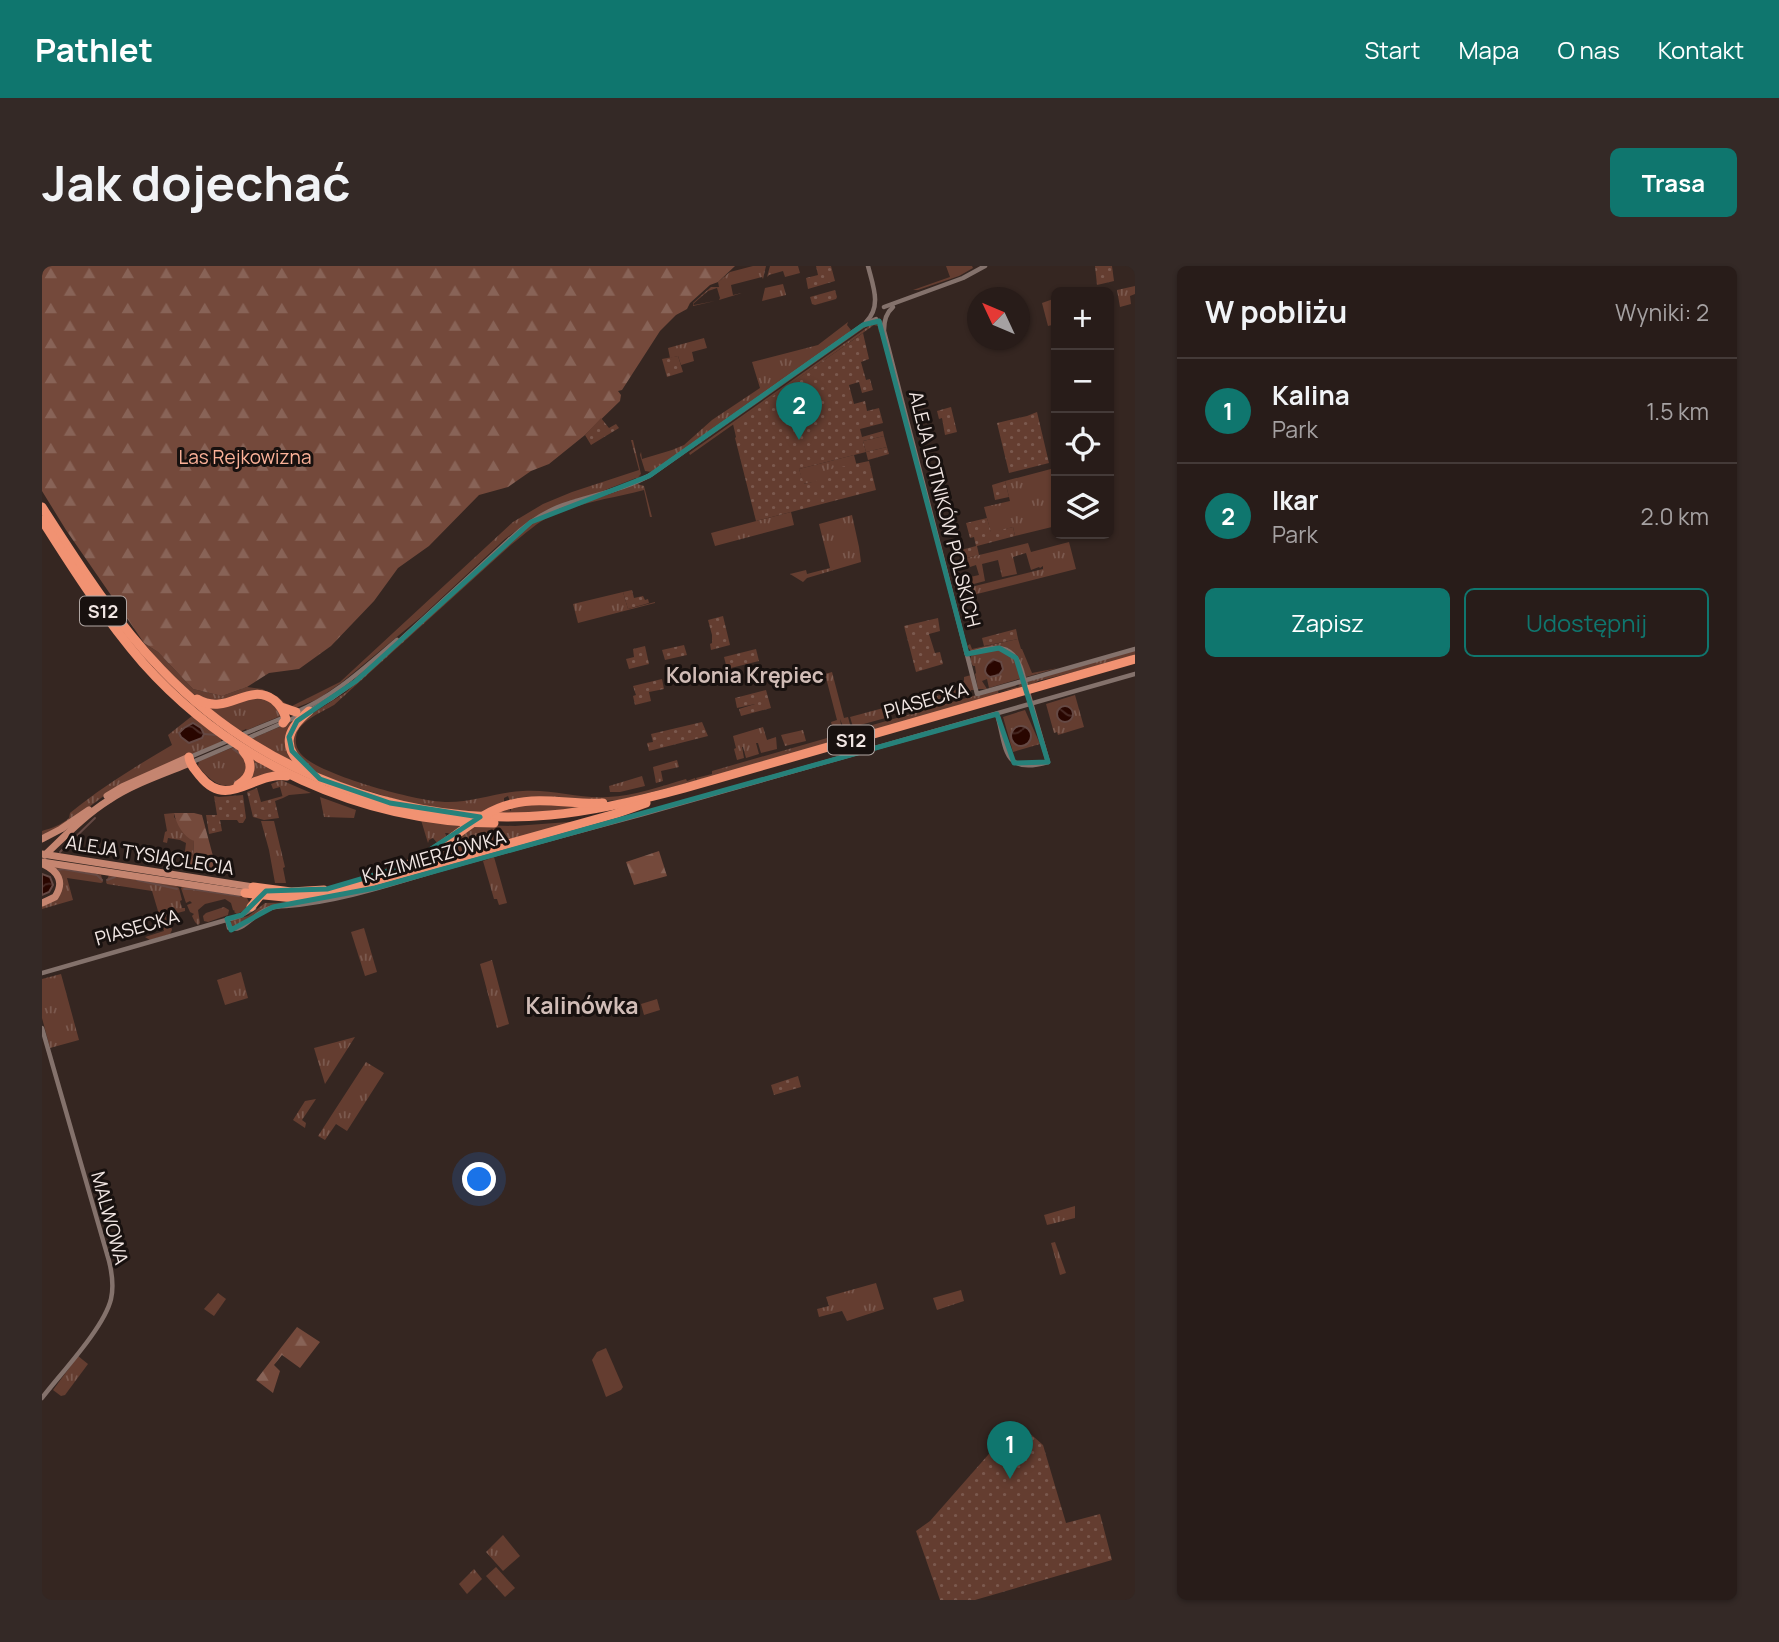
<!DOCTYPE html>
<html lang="pl">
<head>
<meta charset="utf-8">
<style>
	:root { --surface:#281c19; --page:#342926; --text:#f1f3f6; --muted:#a5a1a2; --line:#443a38; --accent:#0f766e }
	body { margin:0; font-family:Manrope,sans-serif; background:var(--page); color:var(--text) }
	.controls { position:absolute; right:21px; top:21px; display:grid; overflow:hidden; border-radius:10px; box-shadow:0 2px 5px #0004 }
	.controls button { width:63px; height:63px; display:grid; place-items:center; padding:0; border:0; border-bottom:2px solid var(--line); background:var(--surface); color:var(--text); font:35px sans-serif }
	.compass { position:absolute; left:925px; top:21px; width:63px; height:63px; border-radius:50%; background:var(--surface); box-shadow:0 2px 5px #0004; rotate:314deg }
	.you { position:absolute; left:438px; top:914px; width:24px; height:24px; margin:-18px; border:5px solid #fff; border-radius:50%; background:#1a73e8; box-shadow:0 0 0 10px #1a73e833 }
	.badge { display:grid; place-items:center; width:46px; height:46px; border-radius:50%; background:var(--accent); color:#fff; font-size:23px; font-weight:700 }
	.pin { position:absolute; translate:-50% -58px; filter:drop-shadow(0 2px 4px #0008) }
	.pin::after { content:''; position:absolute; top:37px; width:24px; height:21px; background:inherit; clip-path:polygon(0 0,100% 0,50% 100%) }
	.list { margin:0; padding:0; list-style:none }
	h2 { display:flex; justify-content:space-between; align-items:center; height:91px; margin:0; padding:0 28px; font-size:30px }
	h2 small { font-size:23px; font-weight:400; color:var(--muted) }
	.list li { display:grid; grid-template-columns:46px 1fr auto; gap:21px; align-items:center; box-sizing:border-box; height:105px; padding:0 28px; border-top:2px solid var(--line) }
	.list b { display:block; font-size:26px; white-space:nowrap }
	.list p { margin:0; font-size:23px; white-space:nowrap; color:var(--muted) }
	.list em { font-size:23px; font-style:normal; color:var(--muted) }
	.actions { display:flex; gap:14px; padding:21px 28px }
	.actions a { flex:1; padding:16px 0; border:2px solid var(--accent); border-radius:10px; text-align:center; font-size:24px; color:var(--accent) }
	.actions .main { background:var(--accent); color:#fff }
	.icon { flex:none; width:38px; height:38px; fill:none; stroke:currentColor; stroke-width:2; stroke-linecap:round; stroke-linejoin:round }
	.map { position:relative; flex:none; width:1093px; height:1334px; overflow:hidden; border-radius:10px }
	header { display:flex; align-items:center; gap:42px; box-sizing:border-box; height:98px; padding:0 35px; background:var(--accent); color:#fff }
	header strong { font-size:33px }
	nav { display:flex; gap:38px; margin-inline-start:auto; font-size:24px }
	.intro { display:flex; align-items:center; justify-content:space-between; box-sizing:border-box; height:168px; padding:0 42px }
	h1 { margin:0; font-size:49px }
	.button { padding:18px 32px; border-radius:10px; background:var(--accent); color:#fff; font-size:24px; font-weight:700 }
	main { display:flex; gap:42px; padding:0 42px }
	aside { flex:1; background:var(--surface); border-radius:10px; box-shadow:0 2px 5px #0004 }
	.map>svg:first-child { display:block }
	.grass { fill:url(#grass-tufts) }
	.forest { fill:url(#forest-firs) }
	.park { fill:#643d30 }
	.garden { fill:url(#garden-dots) }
	.water { fill:url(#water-waves); stroke:#654944; stroke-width:2 }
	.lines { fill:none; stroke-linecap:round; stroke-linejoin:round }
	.stream { stroke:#654944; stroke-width:2 }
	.minor { stroke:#84726c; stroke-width:4.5 }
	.major { stroke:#c58570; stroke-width:7 }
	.highway { stroke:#f19272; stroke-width:9 }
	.marked { fill:none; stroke:#26817a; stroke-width:5; stroke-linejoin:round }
	.labels { text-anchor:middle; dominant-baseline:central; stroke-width:6; stroke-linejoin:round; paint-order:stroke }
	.shield { fill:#18110f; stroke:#b0a6a3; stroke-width:2 }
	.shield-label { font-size:18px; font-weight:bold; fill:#f1e6e3 }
	.park-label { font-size:19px; fill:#fcb299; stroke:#18110f }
	.street-label { font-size:19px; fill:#f1e6e3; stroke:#18110f }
	.neighbourhood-label { font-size:21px; font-weight:bold; fill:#d0bcb6; stroke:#18110f }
	.quarter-label { font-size:23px; font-weight:bold; fill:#d0bcb6; stroke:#18110f }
</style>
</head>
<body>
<header>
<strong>Pathlet</strong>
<nav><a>Start</a><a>Mapa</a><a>O nas</a><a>Kontakt</a></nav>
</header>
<div class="intro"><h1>Jak dojechać</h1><a class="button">Trasa</a></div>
<main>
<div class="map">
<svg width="1093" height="1334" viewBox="0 0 1093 1334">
	<defs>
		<pattern id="grass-tufts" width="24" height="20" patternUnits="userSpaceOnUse" patternTransform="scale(1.75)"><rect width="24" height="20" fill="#643d30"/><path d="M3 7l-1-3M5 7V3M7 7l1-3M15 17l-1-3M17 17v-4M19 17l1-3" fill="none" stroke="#7b594e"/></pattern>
		<pattern id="forest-firs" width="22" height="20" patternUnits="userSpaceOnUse" patternTransform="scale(1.75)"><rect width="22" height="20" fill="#74493b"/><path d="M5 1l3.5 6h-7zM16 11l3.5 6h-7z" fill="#886357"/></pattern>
		<pattern id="garden-dots" width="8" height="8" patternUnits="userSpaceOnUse" patternTransform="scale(1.75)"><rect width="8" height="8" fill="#643d30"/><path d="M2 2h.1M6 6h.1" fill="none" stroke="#7b594e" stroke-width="1.8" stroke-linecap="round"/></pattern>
		<pattern id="water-waves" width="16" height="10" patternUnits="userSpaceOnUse" patternTransform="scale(1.75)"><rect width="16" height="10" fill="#290600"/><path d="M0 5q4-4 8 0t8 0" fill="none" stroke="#482a25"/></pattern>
	</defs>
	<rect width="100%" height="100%" fill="#352621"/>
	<g class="grass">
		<path d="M711,0H724L721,13L720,11L689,19L691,29L700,27L677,34L678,32L675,22L666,25L651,38L652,39L673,35L651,40V37L669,21H677L676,16L688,6Z"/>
		<path d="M728,0H756L758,7L743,11L741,5L727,9L725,11Z"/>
		<path d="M904,0H930L931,2L917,10L876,24H871L908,11Z"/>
		<path d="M741,18L744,29L720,35L723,22Z"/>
		<path d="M1093,20V28L1088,30L1089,38L1078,41L1075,24Z"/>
		<path d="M1014,32V58L1006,60L1000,37Z"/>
		<path d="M806,56L805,59L809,64L803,70L610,206L603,205L598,189L599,186L600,193L630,184L642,179L670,154L718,122L710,96L776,79Z"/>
		<path d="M829,57L635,194L815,65Z"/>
		<path d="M834,57L837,60L838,59L840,66H837L836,60L832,59L648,189L647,187L830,58Z"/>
		<path d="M662,72L665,82L650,86L652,95L639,99L636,90L628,92L626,82Z"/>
		<path d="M842,170L845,181L824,186L821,175Z"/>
		<path d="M589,174H591L599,208L596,211L599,209L594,214V212L553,228L538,232L486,256L463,273L379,351L299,417L276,433L251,443L230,431L178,435L157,432L145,423L120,399L102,377L116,386L151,423L180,430L205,421L220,423L236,431L243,437L250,440L298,416L471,256L501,238L530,226L597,204Z"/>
		<path d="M812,189L817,208L761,218L757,203Z"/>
		<path d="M1009,203L1014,226V260L973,270L971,261L949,267L942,241L968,235L963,215Z"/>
		<path d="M595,218L602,220L610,251H608L602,224C572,232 539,236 511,249C495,256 483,268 470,278L292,439C280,446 260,454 255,467C252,477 255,485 262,491C283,510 373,535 403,536C429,537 455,526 481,525C510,523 538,533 566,531C593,530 619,520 644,513L645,515L653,512L654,515L577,534L550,536L468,535L466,530L462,532V537L439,547L369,538L287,513L269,504L252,486L251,468L266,450L303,427L484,262C522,237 555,235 595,218Z"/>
		<path d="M749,246L752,259L673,280L669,267Z"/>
		<path d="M810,249L817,281L819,296L765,312L761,316L748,308L764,304L765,308L788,302L777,258Z"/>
		<path d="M1027,276L1034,303L931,329L929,321L1001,303V300L998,302L997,301L989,304L984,287L971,291L975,308L960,311L956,294L940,298L943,315L913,323L911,315L937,309L934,299L928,301L925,292L986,277L989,286Z"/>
		<path d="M581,326L586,343L613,336V337L536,357L531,338Z"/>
		<path d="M976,373L979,383H980L990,407L1016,402L984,411C972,375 963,377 929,385L925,380L928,378L930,383Z"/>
		<path d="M945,384C968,383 974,390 980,412L947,422L945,413L940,415L945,423H936L933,408L934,407L933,400H931C929,396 927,392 930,389Z"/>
		<path d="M1093,384V388L1080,394L996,415C988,421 969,423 957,426L978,420L975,417Z"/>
		<path d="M790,406L802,452L806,451L809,462L802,463L798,453L800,464L792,467L789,456L795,454L783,408Z"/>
		<path d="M929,409L933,424H929L928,428L856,448L853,439L863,436L864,440L917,423L916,417L922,415V411Z"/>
		<path d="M973,418L974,420L956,425L957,429L655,515L654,512L670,508V505Z"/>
		<path d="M1033,429L1042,461L1016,469L1015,466L1012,467L1004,438Z"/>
		<path d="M205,431L228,433L241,449L205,464L204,463L198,466L160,437Z"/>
		<path d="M845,441L847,451L811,461L808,451Z"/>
		<path d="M983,444L998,478L971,486L961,451Z"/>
		<path d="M150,450L182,473L179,474V476L63,529L18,563L0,571V565C10,562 19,559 27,552L28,547C60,521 94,500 130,479L126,469Z"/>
		<path d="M256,453L247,465L258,500L209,473Z"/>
		<path d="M721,461L725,474L734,471L735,483L719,487L716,477H714L717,488L704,492L701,481H700L702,492L695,494L692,483L694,482L691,470Z"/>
		<path d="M761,464L764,475L743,480L739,469Z"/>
		<path d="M192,481L201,488L206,506L193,519C176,523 166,512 156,500L157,495Z"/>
		<path d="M208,490L238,507L205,516Z"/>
		<path d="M635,494L637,501L619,505L621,515L614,517L611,501Z"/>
		<path d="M600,510L603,520L578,526H568L567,520Z"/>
		<path d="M239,514L269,527L247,529L241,532L238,521L231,523L229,518Z"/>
		<path d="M278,531L314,544L312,552L282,551Z"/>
		<path d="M482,537L557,540L530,544L450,548L464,542L469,545V539Z"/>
		<path d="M132,547V551L152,575L151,591L142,600L138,599L139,593H142L144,577L138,574L126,572L125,577L121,576L123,566L125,565L122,548Z"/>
		<path d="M379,554L424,558L409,569L406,567H403L405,571L396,578L391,572L387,574L386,577Z"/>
		<path d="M219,555H232L243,601L241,602L244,617H233L227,584Z"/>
		<path d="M540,555L290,626L289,624L346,609L408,576L411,578L412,573L431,559L473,560Z"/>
		<path d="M452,591L465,637L457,639L455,633H452L441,595Z"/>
		<path d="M10,600L59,609L61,616L59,617L25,612L31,634L0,643V639L19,626Z"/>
		<path d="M67,609L134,620L137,622L140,634L138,635L140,642H143V645L124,650L126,660H129L130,664L128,668L108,674L103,671L122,665L110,625L65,618L64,616Z"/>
		<path d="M141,620L204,630L208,638L203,644L195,648L192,646L193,645L191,644L189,637L183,633L163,638L156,644L158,657L156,659L153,656L150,650L152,648L148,646L145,639L150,637L148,635L144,637L139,622Z"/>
		<path d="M295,629C275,638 251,634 229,640C216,643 207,654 196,661H189L188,657L190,654L206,650L223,637L267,636Z"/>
		<path d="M182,641L187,644L186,649L166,656L162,655L161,650L164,647Z"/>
		<path d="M322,662L335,706L323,710L309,666Z"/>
		<path d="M450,694L467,758L455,762L438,698Z"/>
		<path d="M199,706L206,732L183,739L175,714Z"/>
		<path d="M19,708L37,774L8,782L0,752V713Z"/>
		<path d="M313,771L283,818L272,782Z"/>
		<path d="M324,796L342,807L305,865L294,858L283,874L276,870Z"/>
		<path d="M274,833L260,854L264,857L263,862L251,854L263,835Z"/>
		<path d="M1033,940V952L1005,959L1002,949Z"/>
		<path d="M1013,976L1024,1007L1018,1009L1009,977Z"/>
		<path d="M834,1017L842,1043L805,1055L800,1045L777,1051L775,1043L787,1040L784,1031Z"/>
		<path d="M919,1024L922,1035L895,1044L891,1032Z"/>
		<path d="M176,1027L184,1033L172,1050L162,1043Z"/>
		<path d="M36,1090L46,1098L23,1129L19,1130L11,1124Z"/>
		<path d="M461,1269L478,1290L461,1305L444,1286Z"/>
		<path d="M454,1301L473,1322L463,1331L444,1310Z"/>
		<path d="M432,1303L440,1313L425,1328L417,1318Z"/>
	</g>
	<g class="forest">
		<path d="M0,0H693L676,16L668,19L648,37L645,43L634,49L618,65L580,124L576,125L579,129L578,135L543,169L507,198L489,205L466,221L437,229L387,280L356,302L332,335L289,380L257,403L227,407L205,421L180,430L151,423L116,386L102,377L24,264L0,225Z"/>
		<path d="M132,547H152L160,549L175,605L166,604L165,605L142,600L151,591L152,575C141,571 134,557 132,547Z"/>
		<path d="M617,585L625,610L592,619L584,596Z"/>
		<path d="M255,1061L278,1076L258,1102L240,1089L232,1099L238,1105L231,1127L214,1114Z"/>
	</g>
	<g class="park">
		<path d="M615,733L618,744L602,749L599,738Z"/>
		<path d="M564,1082L581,1121L579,1124L564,1131L550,1094L555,1086Z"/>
	</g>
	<g class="garden">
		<path d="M774,0H789L793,15L766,23L764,12L776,9Z"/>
		<path d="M1053,0H1070L1072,15L1055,19Z"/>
		<path d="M793,24L795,31L794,33L773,39L770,38L768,31Z"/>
		<path d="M821,67L827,93L819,96L824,114L828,113L831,124L820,127L817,116L807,119L812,138L823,135L825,145L837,142L841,157L818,163L820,171L841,165L842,170L821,175L824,186L845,181L847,188L826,194L824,186L757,203L762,218L786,212L784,204L827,195L834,224L714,255L693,172L694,171L691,158Z"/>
		<path d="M636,90L641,106L625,111L620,93Z"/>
		<path d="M909,141L915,166L903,169L900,152L897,153L895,145Z"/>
		<path d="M995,146L1007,197L967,207L955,157L985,150Z"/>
		<path d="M559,152L567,162L574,158L577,162L549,179L543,169Z"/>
		<path d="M963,215L967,231L953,234L950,219Z"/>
		<path d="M945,252L949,266L971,261L973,270L935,280L937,289L921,293L919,284L934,280L932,271L928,272L924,257Z"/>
		<path d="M590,324L592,332L601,330L603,334L606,333L607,337L586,343L581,326Z"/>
		<path d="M681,350L688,379L669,384L668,378L670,377V369L666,354Z"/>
		<path d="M896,352L898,365L887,368L893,387L898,386L901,398L874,406L862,360Z"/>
		<path d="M974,363L976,373L942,380L940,372Z"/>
		<path d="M642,379L645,389L623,394L620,384Z"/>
		<path d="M603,380L607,398L587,403L584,393L592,391L591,383Z"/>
		<path d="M714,383L717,395L685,403L682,391Z"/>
		<path d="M620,413L622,423L607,426L609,435L593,439L591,430L594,429L591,420Z"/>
		<path d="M724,424L729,442L699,450L697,443L713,438L695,442L693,432Z"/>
		<path d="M660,456L666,470L607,485L605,477L611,476L609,468Z"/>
		<path d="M215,522L219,536L241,530V532L233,535L237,552L222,554L211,551L205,526Z"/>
		<path d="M201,529L204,552L201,557H197L195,554H178L180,565L167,568L164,549H175L172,530L177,531Z"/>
		<path d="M756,810L759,821L732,829L729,819Z"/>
		<path d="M975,1156L1001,1179L1024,1257L1058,1248L1070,1294L933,1334H898L874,1265L888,1255Z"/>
	</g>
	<g class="water">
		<path d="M951,393L959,396L961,403L957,409L948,411C939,406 944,398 951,393Z"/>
		<circle cx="1023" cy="448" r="8"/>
		<path d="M151,457L159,462L162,468L160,472L147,477L139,471L137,467L142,462Z"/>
		<circle cx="979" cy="470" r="10"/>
		<path d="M0,608L8,611L11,619L7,626L0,629Z"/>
	</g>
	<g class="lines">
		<g class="stream">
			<path d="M162,468L174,469"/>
			<path d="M191,483L199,489"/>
			<path d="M18,586L53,552"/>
			<path d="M16,604L21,603L55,609L60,614"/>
			<path d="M65,614L73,611"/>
			<path d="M95,614L135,623"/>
			<path d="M142,623H149L197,630"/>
		</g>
		<g class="minor">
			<path d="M842,41L921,12L943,0"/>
			<path d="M837,55L842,65L847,84L935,428L1093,383"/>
			<path d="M824,56C840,40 831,20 826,0"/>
			<path d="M842,64C842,54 844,47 851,41"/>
			<path d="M925,388C951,381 970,374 980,405L1006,496C960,509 965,483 955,448"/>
			<path d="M267,445L290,432L314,415L466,275C481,261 497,249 516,241C548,229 581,225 610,208L821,59L834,53"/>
			<path d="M254,446C293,430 323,401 355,374"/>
			<path d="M199,469L243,451"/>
			<path d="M206,472L259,449"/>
			<path d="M148,491L188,474"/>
			<path d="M148,497L195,477"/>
			<path d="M185,653L187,662C200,667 211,649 223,644C230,641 237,640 244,640C297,636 349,618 400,603C467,584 534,566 601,548L1093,408"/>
			<path d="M0,707L198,650L212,642"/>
			<path d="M0,762L67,995C70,1007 72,1020 69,1033C62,1062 19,1107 0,1132"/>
		</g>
		<g class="major">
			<path d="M65,530L80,521L147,491"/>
			<path d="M0,573L19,563L47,544"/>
			<path d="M0,588L211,621"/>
			<path d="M3,589C23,570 43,549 67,534C91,518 121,508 148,497"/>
			<path d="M0,596L203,627"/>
			<path d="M0,637L13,631C23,616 16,605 1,598"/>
		</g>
		<g class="highway">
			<path d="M0,241C36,297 72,354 119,403C219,508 364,562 508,549C554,545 599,534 643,522L1093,393"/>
			<path d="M0,254C31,303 63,353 101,397C190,497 319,556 452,557"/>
			<path d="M155,433C162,437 169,439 177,438C196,436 213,420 232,434C238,439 242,445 244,453L241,457"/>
			<path d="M239,441L254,446"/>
			<path d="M147,491C148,499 153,504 158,510C186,545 211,505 245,510"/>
			<path d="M265,504C239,482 243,465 267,445"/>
			<path d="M196,519C210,511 212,497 201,485"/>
			<path d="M353,604C370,598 385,589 400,579C422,564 443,544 470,538C499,530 531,539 561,537"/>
			<path d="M211,621L249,626L282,624"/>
			<path d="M203,627L252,632L291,627L573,548L604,537"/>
			<path d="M209,641L221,626"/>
		</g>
	</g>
	<path class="marked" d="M837,55L925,388L957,382L974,392L1006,496L972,497L955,448L333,622L231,641L189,664L185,653L200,649L224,625L285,623L363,600L438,551L348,537L278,513L250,485L247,471L255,455L314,415L489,256L607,210L821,59Z"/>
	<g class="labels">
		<g class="shield">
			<rect x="38" y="330.5" width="46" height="29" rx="5"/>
			<rect x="786" y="459.5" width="46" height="29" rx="5"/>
		</g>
		<g class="shield-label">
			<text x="61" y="345">S12</text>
			<text x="809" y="474">S12</text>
		</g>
		<g class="park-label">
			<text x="203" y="191">Las Rejkowizna</text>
		</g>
		<g class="street-label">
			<text transform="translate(903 243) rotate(76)">ALEJA LOTNIKÓW POLSKICH</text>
			<text transform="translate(884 434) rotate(-16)">PIASECKA</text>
			<text transform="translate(108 589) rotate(9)">ALEJA TYSIĄCLECIA</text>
			<text transform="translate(392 590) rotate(-16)">KAZIMIERZÓWKA</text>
			<text transform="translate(95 661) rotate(-16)">PIASECKA</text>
			<text transform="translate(68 952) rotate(75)">MALWOWA</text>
		</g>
		<g class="neighbourhood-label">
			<text x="703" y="409">Kolonia Krępiec</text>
		</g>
		<g class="quarter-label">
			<text x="540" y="739">Kalinówka</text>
		</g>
	</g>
</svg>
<div class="controls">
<button>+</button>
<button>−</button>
<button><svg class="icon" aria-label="locate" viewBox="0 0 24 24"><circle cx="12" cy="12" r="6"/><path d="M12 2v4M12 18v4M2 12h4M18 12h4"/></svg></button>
<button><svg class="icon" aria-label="layers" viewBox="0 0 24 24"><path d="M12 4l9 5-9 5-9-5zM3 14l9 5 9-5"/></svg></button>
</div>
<svg class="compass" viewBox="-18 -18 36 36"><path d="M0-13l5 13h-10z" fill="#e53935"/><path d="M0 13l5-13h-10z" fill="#a5a1a2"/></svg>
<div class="you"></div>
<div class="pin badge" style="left:968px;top:1213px">1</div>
<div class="pin badge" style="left:757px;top:174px">2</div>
</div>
<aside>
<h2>W pobliżu<small>Wyniki: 2</small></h2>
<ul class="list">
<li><span class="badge">1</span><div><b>Kalina</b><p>Park</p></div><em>1.5 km</em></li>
<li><span class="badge">2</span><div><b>Ikar</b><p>Park</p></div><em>2.0 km</em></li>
</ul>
<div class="actions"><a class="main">Zapisz</a><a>Udostępnij</a></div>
</aside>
</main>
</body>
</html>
